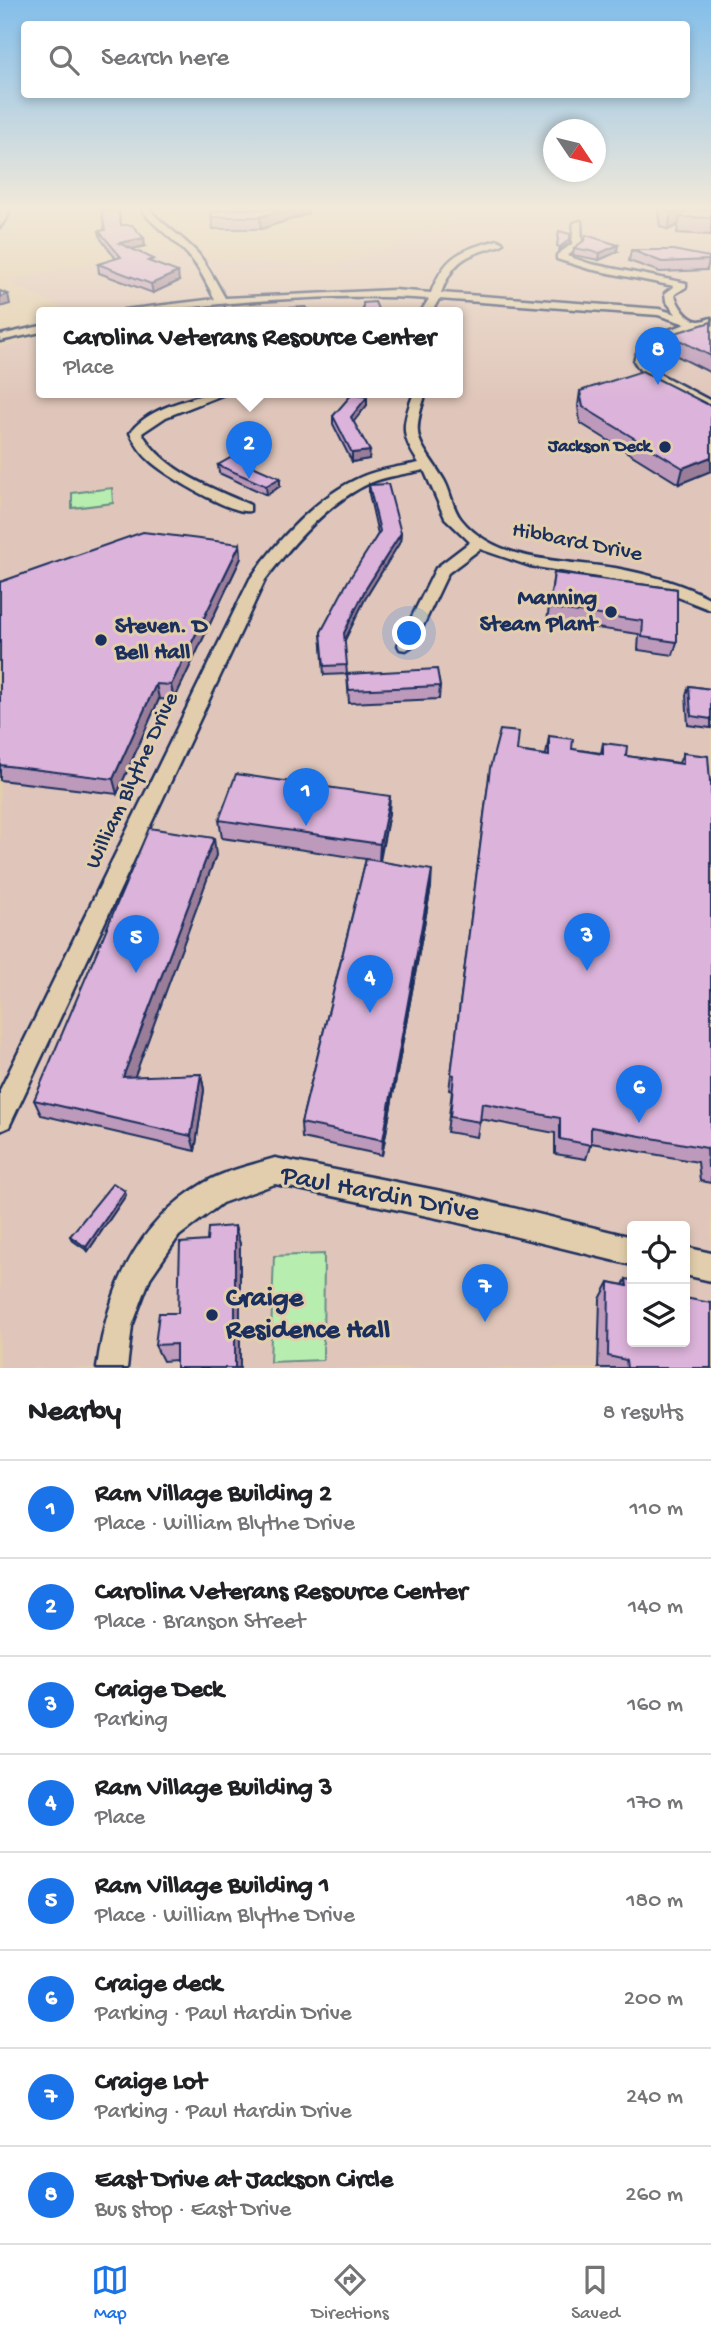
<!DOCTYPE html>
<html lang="en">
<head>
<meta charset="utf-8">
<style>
	:root { --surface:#fff; --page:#f6f6f6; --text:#202124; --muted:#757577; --line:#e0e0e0; --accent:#1a73e8 }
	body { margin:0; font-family:"Gochi Hand",sans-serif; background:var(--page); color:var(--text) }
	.controls { position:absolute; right:21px; bottom:21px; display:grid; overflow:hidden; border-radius:7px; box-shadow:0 4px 10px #0003 }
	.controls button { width:63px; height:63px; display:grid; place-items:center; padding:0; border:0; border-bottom:2px solid var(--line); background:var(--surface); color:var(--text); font:35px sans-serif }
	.compass { position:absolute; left:543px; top:119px; width:63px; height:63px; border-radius:50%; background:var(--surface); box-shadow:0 4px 10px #0003; rotate:125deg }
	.you { position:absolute; left:410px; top:634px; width:24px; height:24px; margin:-18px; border:5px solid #fff; border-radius:50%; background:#1a73e8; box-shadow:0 0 0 10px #1a73e833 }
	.badge { display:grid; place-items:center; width:46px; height:46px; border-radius:50%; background:var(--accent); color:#fff; font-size:23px; font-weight:700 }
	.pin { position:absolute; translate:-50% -58px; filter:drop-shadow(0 2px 4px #0008) }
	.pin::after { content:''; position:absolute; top:37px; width:24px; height:21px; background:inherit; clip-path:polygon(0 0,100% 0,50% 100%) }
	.popup { position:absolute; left:36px; top:307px; width:427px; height:91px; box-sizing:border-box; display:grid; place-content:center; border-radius:7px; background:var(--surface); filter:drop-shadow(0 2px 5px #0005); font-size:23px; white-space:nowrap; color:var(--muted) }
	.popup b { font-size:26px; color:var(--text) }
	.popup::after { content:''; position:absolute; left:50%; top:100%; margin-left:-14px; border:14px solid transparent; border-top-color:var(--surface) }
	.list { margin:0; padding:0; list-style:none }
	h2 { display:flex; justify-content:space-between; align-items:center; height:91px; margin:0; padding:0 28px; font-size:30px }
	h2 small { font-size:23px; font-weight:400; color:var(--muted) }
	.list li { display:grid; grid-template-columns:46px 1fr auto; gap:21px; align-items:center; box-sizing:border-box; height:98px; padding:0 28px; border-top:2px solid var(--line) }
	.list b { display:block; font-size:26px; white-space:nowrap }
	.list p { margin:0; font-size:23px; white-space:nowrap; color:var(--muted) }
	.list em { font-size:23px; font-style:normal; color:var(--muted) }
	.icon { flex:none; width:38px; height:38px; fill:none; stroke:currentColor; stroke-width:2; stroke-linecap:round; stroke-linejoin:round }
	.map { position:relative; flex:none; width:711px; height:1368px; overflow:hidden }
	.search { position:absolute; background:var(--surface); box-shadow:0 4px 10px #0003; left:21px; right:21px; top:21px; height:77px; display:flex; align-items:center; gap:18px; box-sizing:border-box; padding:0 24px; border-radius:7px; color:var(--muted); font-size:26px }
	.sheet { height:875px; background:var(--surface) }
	nav { display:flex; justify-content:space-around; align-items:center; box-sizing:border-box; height:98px; border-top:2px solid var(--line); background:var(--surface); font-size:19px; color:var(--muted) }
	nav a { display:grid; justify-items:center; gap:4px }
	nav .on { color:var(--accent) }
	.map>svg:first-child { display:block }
	.built { fill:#e0c6ba; fill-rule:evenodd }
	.green { fill:#b7eeb0; stroke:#698e87; stroke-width:2 }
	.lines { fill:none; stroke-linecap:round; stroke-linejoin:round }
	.street-casing { stroke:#1b2f5e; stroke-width:5 }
	.street { fill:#e2ceac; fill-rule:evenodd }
	.wall { fill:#bd9abb; stroke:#1b2f5e; stroke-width:2 }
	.shaded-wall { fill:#9a7d99; stroke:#1b2f5e; stroke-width:2 }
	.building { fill:#dcb3da; stroke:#1b2f5e; stroke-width:2 }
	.poi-dot { fill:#1b2f5e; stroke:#e2ceac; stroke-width:2.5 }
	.labels { text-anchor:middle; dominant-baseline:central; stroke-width:6; stroke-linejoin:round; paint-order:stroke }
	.far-poi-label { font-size:19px; font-weight:bold; fill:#1b2f5e; stroke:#e2ceac; text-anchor:end }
	.street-label { font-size:23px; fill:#1b2f5e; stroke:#e2ceac }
	.poi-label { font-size:23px; font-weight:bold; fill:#1b2f5e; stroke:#e2ceac; text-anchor:end }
	.near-street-label { font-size:28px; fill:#1b2f5e; stroke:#e2ceac }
	.near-poi-label { font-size:28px; font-weight:bold; fill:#1b2f5e; stroke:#e2ceac; text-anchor:start }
</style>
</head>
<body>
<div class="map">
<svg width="711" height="1368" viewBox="0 0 711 1368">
	<rect width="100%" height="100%" fill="#e2ceac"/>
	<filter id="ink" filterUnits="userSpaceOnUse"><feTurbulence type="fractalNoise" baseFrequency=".0143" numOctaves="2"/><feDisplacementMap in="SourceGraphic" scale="14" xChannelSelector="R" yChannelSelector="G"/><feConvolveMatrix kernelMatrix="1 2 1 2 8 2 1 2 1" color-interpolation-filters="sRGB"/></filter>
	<g filter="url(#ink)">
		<path class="built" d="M477,209H711V1368H0V347L41,336V393H457V313H72L5,281L167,250L223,261L331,265L384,249L453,223ZM632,1226H685V1342H632Z"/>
		<g class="green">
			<path d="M112,488L113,503L72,508V493Z"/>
			<path d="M324,1254L323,1360L270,1362L274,1256Z"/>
		</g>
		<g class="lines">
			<g class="street-casing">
				<g id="street">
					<path d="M0,209H8L9,214L0,227Z"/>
					<path d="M142,209H150C154,218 189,242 199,255C209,268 217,284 225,298L394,290L431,293C445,255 461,250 498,240L503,243L501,245C467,255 454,258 441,293L659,309L676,314L666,301L665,293L674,286L589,269L557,259V255L572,244L574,223L581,221L582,245L567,256L591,264L686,283V287L675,294C676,303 688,321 699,321C703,321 707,319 711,318V324C691,330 650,336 646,361L650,369L711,401V410L642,373L634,361C639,338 666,331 686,324L658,315L439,299L431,313H420L429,299C364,294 285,298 220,304C186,308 153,313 119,313L124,310L215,299C207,285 200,268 189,256C178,242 147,221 142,209Z"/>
					<path d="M41,326V332L0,341V335Z"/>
					<path d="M209,393H227L166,417L142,433C164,472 212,488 250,505V511C232,515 163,474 149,460C140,452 135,443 130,433C147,409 181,402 209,393Z"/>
					<path d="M414,393H426C409,442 420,440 444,480C451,492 452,508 461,519C496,563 564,560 615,568C648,574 681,583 711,599V610L647,585L530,566L480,549L448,573L414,645L406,650L400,649L398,645L436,568L470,542L445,518L424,470C406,474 387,476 370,483C328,502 292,544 265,580L9,1127L0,1131V1090L250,579C277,541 317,496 361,477C379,469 400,467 419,463C400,435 402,424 414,393Z"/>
					<path d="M275,1158L456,1194L632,1237V1265L456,1222L275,1184L222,1203L179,1236L150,1278L132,1326L127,1368H97C107,1292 135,1224 204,1183C224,1171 252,1165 275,1158Z"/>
					<path d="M685,1247L711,1253V1281L685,1275Z"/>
				</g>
			</g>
			<use href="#street" class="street"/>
		</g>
		<g class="wall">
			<path d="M101,209H121L119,216L121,225L145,246L132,249L179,281L153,293L99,273L98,264L116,259L101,239L99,231L105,230Z"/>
			<path d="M225,209H308V214L261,229H213L211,213Z"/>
			<path d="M658,209H711V235L677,233L678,225L668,230L660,226L658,213Z"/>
			<path d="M574,248L617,252L599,260L573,255Z"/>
			<path d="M631,250L709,260L707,270L660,272L629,261Z"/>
			<path d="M711,322V373L665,350L669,335Z"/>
			<path d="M580,391L711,406L679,484L580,423L578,406Z"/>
			<path d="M367,397V405L353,421L369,459L352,462L333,424V416Z"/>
			<path d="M218,465L280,486L267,495L219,473Z"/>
			<path d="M369,485L401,533L400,542L365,599L344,641L347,674L440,686L439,699L349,703L347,674L324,675L321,632L378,534L369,494Z"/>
			<path d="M240,544L241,558L174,700L159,699L117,794L0,780V582Z"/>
			<path d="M554,573L677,589V642L673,655L638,650L639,634L547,621Z"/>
			<path d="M689,686L711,689V728L688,725L686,695Z"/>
			<path d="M549,736L572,749L601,753L603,743L626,756L679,763L683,753L710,781H711V1183L700,1181L698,1162L591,1143L586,1159L555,1154V1133L480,1119L477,1137L447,1132L452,1091L449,1090L488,785L517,751L546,755Z"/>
			<path d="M389,813L380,861L431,887L382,1155L302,1138L301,1123L366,859L222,838L219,820Z"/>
			<path d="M216,855L134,1077L201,1074L204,1090L195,1151L41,1115L34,1100Z"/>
			<path d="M126,1195L88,1251L72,1240L70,1236Z"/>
			<path d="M240,1244V1368H176V1360L163,1361L155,1345L178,1313Z"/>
			<path d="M626,1279L711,1368H598L600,1299L609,1282L623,1285Z"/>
		</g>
		<g class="shaded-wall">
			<path d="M284,209H308V214L261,229L260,217Z"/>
			<path d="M681,209H690L680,217L678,225L668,230L671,213Z"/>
			<path d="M144,238L145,246L120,252L119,243Z"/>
			<path d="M570,239V243L559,250L560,247Z"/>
			<path d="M618,245L617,252L599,260L600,253Z"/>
			<path d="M178,272L179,281L153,293L151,284Z"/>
			<path d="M8,294L10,304L0,307V297Z"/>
			<path d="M367,397V405L351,425V417Z"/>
			<path d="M370,451L369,459L352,462V453Z"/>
			<path d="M711,457V471L679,484L683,468Z"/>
			<path d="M280,478V486L267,495L266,486Z"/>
			<path d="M401,533L400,542L365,599L344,642V633L365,590Z"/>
			<path d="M240,544L241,558L174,700L171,685Z"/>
			<path d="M156,684L159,699L117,794L113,779Z"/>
			<path d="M390,796L389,813L379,862L380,844Z"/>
			<path d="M214,838L216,855L129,1092L123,1077Z"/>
			<path d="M432,870L431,887L382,1155L383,1140Z"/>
			<path d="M201,1074L204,1090L195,1151L191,1136Z"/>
			<path d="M125,1191L126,1195L88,1251L86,1247Z"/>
			<path d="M235,1226L240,1244V1368H235Z"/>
		</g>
		<g class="building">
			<path d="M101,209H118L121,225H132L144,238L119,243L154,259L148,261L178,272L151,284L98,264L121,257L99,231L105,230Z"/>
			<path d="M225,209H284L260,217H211V213Z"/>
			<path d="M663,209H681L671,213Z"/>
			<path d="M687,209H711V218L680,217Z"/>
			<path d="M559,231L570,234V239L560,247L557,246Z"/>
			<path d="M586,235L618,245L600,253L574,248L585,240Z"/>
			<path d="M631,250H673L709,257V260L662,262Z"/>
			<path d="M0,291L8,294L0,297Z"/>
			<path d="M375,302L378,309V313H363V303Z"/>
			<path d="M224,305L227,313H146Z"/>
			<path d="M306,307L312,313H255L254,310Z"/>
			<path d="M711,322V356L669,335Z"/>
			<path d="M642,371L711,406V457L683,468L583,407L580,391Z"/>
			<path d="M352,394L367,397L351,417L370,451L352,453L333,416Z"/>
			<path d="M232,457L280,478L266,486L218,465Z"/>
			<path d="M388,484L401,533L365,590L344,633L347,665L324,666L321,632L348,581L380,531L369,485Z"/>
			<path d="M143,532L240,544L171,685L156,684L113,779L0,765V582Z"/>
			<path d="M554,573L677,589V642L642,637L643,621L549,608Z"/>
			<path d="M437,669L440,686L349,690L347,674Z"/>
			<path d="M689,686L711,689V719L691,716Z"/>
			<path d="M500,730L519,732L517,751L549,756V736L573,739L572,749L603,754V743L627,746L626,756L683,764V753L708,756L710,781H711V1167H708L707,1148L591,1127V1145L560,1139V1118L482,1103L480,1122L450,1117L454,1075L451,1074L490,768Z"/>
			<path d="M236,774L390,796L380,844L219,820Z"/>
			<path d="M149,828L214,838L123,1077L201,1074L191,1136L34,1100Z"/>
			<path d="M366,859L432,870L383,1140L301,1123Z"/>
			<path d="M113,1183L125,1191L86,1247L70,1236Z"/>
			<path d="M235,1226V1368H176V1344L155,1345L159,1313H178L180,1243L207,1241L208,1228Z"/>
			<path d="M626,1279L632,1280V1342H685V1298L711,1303V1368H627L626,1360L608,1356L609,1282L627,1286Z"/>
		</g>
	</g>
	<linearGradient id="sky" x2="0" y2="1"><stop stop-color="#83beea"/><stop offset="0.52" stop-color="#f2e9da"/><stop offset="1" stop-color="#f2e9da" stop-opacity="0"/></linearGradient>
	<rect width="711" height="401" fill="url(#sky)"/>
	<g class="poi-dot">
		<circle cx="665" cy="447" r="7"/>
		<circle cx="611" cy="612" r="7"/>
		<circle cx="101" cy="640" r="7"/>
		<circle cx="212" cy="1315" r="7"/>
	</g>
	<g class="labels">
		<g class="far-poi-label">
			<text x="651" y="447">Jackson Deck</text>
		</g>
		<g class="street-label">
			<text transform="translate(577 543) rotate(11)">Hibbard Drive</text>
			<text transform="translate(133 781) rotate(-65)">William Blythe Drive</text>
		</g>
		<g class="poi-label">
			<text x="597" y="599">Manning<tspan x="597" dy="26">Steam Plant</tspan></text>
			<text x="115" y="627" text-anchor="start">Steven. D<tspan x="115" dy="26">Bell Hall</tspan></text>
		</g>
		<g class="near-street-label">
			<text transform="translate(380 1195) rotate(11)">Paul Hardin Drive</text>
		</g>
		<g class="near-poi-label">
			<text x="226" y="1299">Craige<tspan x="226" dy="32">Residence Hall</tspan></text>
		</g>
	</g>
</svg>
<div class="controls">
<button><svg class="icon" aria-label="locate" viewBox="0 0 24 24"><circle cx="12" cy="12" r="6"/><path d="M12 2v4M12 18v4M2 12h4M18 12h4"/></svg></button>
<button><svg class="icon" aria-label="layers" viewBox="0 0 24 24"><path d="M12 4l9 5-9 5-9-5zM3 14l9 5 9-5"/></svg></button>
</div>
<svg class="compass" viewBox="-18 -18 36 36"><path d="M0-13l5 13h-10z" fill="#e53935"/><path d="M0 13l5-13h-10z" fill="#757577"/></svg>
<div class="you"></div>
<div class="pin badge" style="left:306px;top:826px">1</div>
<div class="pin badge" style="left:249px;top:479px">2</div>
<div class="popup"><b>Carolina Veterans Resource Center</b>Place</div>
<div class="pin badge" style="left:587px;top:971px">3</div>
<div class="pin badge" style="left:370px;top:1013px">4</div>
<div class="pin badge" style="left:136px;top:973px">5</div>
<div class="pin badge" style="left:639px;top:1123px">6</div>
<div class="pin badge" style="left:485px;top:1322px">7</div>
<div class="pin badge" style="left:658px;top:385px">8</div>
<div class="search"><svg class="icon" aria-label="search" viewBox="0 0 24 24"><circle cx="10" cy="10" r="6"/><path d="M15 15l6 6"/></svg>Search here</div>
</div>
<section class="sheet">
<h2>Nearby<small>8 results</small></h2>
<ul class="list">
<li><span class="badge">1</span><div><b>Ram Village Building 2</b><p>Place · William Blythe Drive</p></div><em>110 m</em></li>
<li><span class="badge">2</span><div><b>Carolina Veterans Resource Center</b><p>Place · Branson Street</p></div><em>140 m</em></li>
<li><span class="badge">3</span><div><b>Craige Deck</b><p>Parking</p></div><em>160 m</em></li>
<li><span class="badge">4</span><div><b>Ram Village Building 3</b><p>Place</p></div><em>170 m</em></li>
<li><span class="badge">5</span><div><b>Ram Village Building 1</b><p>Place · William Blythe Drive</p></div><em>180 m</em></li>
<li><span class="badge">6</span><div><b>Craige deck</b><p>Parking · Paul Hardin Drive</p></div><em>200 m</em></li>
<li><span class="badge">7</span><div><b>Craige Lot</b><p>Parking · Paul Hardin Drive</p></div><em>240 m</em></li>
<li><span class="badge">8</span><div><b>East Drive at Jackson Circle</b><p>Bus stop · East Drive</p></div><em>260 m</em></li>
</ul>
</section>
<nav>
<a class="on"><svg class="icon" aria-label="map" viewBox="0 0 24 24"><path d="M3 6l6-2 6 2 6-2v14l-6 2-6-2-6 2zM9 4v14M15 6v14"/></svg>Map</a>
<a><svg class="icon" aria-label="directions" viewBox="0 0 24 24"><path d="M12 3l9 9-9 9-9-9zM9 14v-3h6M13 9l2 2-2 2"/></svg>Directions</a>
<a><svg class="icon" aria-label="saved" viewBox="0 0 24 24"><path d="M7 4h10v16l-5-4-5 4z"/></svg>Saved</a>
</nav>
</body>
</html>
